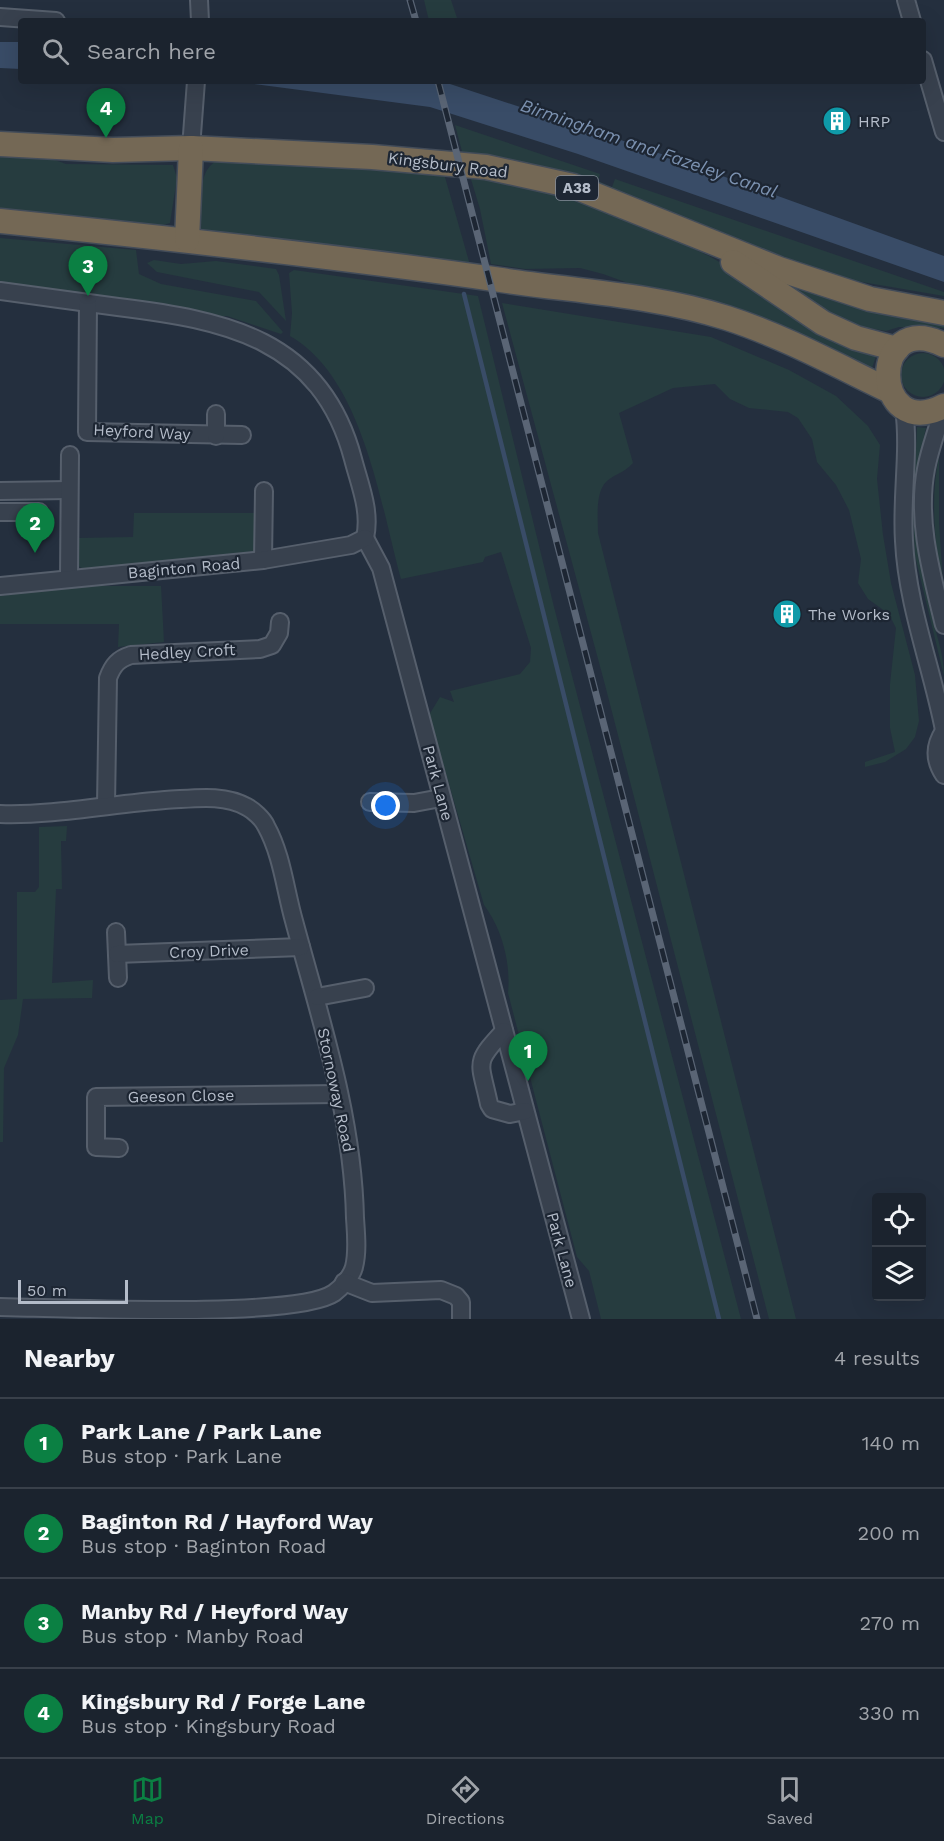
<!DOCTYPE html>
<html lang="en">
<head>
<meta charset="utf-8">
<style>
	:root { --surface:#1b232e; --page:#282f3a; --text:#f1f3f6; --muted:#a0a4aa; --line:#39404a; --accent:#0b8043 }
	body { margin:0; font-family:"Work Sans",sans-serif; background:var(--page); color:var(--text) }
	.controls { position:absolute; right:18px; bottom:18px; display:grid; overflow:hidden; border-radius:6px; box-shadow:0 6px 24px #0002 }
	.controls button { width:54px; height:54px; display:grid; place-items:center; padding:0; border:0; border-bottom:2px solid var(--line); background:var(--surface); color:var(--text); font:30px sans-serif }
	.scale { position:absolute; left:18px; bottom:15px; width:110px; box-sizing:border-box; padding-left:6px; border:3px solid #b4bcc9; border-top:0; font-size:16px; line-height:21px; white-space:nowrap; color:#b4bcc9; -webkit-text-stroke:4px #1d2633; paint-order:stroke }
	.you { position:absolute; left:386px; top:806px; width:21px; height:21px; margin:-15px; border:4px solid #fff; border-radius:50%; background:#1a73e8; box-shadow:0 0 0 9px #1a73e833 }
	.badge { display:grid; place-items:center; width:39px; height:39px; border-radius:50%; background:var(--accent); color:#fff; font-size:20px; font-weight:700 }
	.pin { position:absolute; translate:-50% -50px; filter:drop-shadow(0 2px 3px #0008) }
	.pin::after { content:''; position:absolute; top:32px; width:21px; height:18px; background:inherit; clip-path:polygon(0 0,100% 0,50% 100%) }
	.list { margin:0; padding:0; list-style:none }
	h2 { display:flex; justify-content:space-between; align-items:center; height:78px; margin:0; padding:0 24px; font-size:26px }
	h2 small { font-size:20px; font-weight:400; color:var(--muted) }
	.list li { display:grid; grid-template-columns:39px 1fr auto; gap:18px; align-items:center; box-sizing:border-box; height:90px; padding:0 24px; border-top:2px solid var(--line) }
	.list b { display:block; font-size:22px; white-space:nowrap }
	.list p { margin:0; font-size:20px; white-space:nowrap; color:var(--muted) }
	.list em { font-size:20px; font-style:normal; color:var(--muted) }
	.icon { flex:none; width:33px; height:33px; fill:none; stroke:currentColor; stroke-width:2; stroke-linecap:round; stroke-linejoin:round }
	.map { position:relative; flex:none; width:944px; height:1319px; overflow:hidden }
	.search { position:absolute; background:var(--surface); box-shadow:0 6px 24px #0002; left:18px; right:18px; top:18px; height:66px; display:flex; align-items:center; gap:15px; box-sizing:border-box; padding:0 21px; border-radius:6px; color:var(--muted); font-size:22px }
	.sheet { height:438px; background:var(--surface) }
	nav { display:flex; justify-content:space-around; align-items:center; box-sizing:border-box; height:84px; border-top:2px solid var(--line); background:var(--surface); font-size:16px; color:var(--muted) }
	nav a { display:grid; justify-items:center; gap:3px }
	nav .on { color:var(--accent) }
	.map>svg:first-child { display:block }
	.green { fill:#263c3f }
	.water { fill:#394c67 }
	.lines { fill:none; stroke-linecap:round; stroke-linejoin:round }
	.stream { stroke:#394c67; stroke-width:4.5 }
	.minor-casing { stroke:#565f6c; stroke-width:20 }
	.highway-casing { stroke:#434c59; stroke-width:27 }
	.minor { stroke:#38414e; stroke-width:16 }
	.highway { stroke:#746855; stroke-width:24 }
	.rail-casing { stroke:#5a6575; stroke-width:7 }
	.rail { stroke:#1d2633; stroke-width:4.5; stroke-dasharray:14; stroke-linecap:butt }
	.labels { text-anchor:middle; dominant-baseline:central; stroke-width:4.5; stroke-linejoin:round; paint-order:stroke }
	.shield { fill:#1d2633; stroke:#878f9c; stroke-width:1.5 }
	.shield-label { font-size:15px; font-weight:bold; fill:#b4bcc9 }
	.poi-label { font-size:16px; fill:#b4bcc9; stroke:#1d2633; text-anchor:start }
	.street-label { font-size:16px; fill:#b4bcc9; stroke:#1d2633 }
	.water-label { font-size:18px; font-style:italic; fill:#7c92b1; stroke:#1d2633 }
</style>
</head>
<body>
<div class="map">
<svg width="944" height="1319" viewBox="0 0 944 1319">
	<rect width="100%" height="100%" fill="#242f3e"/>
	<g class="green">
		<path d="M424,0H451L458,21H429Z"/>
		<path d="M455,125L600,174L598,181L612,187L615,179L944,292V296L815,274L464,159Z"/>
		<path d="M0,152L44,156L66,164L173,165L177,178L170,223L160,226L0,210Z"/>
		<path d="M217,161L424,170L445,177L470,265L206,234L201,229C202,208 196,170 217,161Z"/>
		<path d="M470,176L566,196L622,215L709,256L877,353L871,371L603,274L580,268L525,269L491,264L480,209Z"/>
		<path d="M0,238L136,250L139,274L161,284L256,301L283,332L281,334L227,316L217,317L0,285Z"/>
		<path d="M154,260L181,264L216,261L276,269L279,275L286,321L259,292L157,272L147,263Z"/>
		<path d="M294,270L478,296L554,607L741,1319H601L589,1271L577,1257L508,993C511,963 502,929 484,905L429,715L440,697L454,702L450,691L520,674L530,662L531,648L501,552L485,557L483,562L401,579C380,503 363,378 290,336L292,313L289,273Z"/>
		<path d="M793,287L944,321V328L899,327L886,331L843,324L792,289Z"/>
		<path d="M502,303L711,337L789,370L836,396L868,426L880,445L877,479L883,535L891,583L915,675L919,721L915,737L906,749L885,762L865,767V762L895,752L890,728V684L896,628L889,614L868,599L858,583L861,559L849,510L836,485L817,462L812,439L798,418L788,412L749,408L730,399L715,384L673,388L619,413L633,463C623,474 612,475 606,482C595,493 598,519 598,533L796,1319H769L604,681Z"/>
		<circle cx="923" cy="375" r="22"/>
		<path d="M917,427L926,428C911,489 917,548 930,609C935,632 944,652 944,676L915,556L913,517Z"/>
		<path d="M939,456V523L944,598C936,551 929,504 939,456Z"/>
		<path d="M134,513H256L257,551L83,569L77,565L78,538L133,537Z"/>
		<path d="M75,586H161L164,642L118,647L119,624H0V596Z"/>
		<path d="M67,826L66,841H61L62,889H56L52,983L93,980L92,998L23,999L18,1035L4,1068L3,1142H0V1000L17,999V892H35L39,887V827Z"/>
	</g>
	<g class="water">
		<path d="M0,42H21V69L0,68Z"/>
		<path d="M232,81L444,82L639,146L944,256V282L578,154L430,107Z"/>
	</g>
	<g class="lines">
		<path class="stream" d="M464,294L719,1319"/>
		<g class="minor-casing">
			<g id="minor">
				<path d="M199,0L200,21"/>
				<path d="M906,0L912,21"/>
				<path d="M0,17L56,21"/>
				<path d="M923,60L944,132"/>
				<path d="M191,148L196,81"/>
				<path d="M0,291C39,296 79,302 118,307C224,320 321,338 353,459C360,486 371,511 365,538"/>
				<path d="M88,303L87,432L242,435"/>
				<path d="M944,407C938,427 930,448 926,469C916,521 932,575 944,625"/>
				<path d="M904,408C910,452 901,496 904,541C907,605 932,668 944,730"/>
				<path d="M216,436V414"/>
				<path d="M0,491L69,490"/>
				<path d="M0,512H39"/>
				<path d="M365,538L381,568L581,1319"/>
				<path d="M263,560L264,491"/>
				<path d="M69,578L70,455"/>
				<path d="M0,586L263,560L351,545L365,538"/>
				<path d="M944,731C934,746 934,760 944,775"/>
				<path d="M370,802L414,803L441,798"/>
				<path d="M106,805L108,678C113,665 118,659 131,655L260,649L272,645L279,633L280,622"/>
				<path d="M0,814C51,816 112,804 165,800C191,799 223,793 247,807C253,810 263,819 266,826C282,855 285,889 294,921C320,1018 353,1116 355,1218C356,1233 358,1252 354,1267C352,1276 341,1288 334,1293C296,1319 60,1308 0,1307"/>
				<path d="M116,932L118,978"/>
				<path d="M117,954L301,947"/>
				<path d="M317,997L365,988"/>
				<path d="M504,1031C473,1064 480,1061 489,1104L492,1109L510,1114L525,1111"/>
				<path d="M119,1148L96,1147V1097L338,1094"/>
				<path d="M344,1282L372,1293L441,1290L456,1296L461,1302V1319"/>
			</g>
		</g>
		<g class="highway-casing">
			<g id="highway">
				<path d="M0,144L113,150L191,148L372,157L486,167L573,186L779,269L870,299L944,313"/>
				<path d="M0,221C167,238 334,256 501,280C575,291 655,295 727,318C783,336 836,365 890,391"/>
				<path d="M187,240L191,148"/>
				<path d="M733,262L823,323L856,338L897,349"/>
				<path d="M944,345C868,307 871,444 944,406"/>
			</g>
		</g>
		<use href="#minor" class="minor"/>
		<use href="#highway" class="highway"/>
		<g class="rail-casing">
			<g id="rail">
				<path d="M410,0L416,21"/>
				<path d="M438,81L757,1319"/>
			</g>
		</g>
		<use href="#rail" class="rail"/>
	</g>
	<defs>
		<g id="building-disc" transform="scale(1.5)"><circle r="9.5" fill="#0f9aa8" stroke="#1d2633"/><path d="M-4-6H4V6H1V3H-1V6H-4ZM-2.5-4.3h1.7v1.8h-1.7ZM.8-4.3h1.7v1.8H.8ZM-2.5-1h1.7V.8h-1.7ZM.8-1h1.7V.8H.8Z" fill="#fff"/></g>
	</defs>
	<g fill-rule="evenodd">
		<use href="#building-disc" x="837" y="121"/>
		<use href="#building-disc" x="787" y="614"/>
	</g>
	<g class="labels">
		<rect class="shield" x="556" y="176" width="42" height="24" rx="4.5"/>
		<g class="shield-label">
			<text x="577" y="188">A38</text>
		</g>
		<g class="poi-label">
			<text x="858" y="121">HRP</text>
			<text x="808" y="614">The Works</text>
		</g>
		<g class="street-label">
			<text transform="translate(448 165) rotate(7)">Kingsbury Road</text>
			<text transform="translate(142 432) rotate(3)">Heyford Way</text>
			<text transform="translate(184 568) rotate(-5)">Baginton Road</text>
			<text transform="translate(187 652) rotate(-3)">Hedley Croft</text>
			<text transform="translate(438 783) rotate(75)">Park Lane</text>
			<text transform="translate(209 951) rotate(-2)">Croy Drive</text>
			<text transform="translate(336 1090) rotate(78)">Stornoway Road</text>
			<text transform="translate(181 1096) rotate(-1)">Geeson Close</text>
			<text transform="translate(562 1250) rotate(75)">Park Lane</text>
		</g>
		<g class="water-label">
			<text transform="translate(649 148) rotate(19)">Birmingham and Fazeley Canal</text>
		</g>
	</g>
</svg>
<div class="controls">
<button><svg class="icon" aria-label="locate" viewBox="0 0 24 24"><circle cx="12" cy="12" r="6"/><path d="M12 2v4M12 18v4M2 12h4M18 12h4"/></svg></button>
<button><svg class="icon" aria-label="layers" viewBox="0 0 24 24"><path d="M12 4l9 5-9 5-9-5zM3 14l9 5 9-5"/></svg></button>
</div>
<div class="scale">50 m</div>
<div class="you"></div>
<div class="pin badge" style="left:528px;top:1081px">1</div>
<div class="pin badge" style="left:35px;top:553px">2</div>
<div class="pin badge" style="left:88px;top:296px">3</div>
<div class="pin badge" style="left:106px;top:138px">4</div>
<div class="search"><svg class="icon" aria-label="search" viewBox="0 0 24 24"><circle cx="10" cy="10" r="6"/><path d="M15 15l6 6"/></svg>Search here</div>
</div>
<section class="sheet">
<h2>Nearby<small>4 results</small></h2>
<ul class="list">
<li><span class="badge">1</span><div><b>Park Lane / Park Lane</b><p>Bus stop · Park Lane</p></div><em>140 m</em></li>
<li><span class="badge">2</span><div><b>Baginton Rd / Hayford Way</b><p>Bus stop · Baginton Road</p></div><em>200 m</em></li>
<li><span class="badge">3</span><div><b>Manby Rd / Heyford Way</b><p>Bus stop · Manby Road</p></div><em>270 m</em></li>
<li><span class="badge">4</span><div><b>Kingsbury Rd / Forge Lane</b><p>Bus stop · Kingsbury Road</p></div><em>330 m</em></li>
</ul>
</section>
<nav>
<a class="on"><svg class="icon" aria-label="map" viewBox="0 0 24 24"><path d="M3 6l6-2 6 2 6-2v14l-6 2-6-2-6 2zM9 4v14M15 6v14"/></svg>Map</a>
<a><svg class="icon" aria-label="directions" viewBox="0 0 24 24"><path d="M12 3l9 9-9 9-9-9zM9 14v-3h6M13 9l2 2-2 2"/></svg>Directions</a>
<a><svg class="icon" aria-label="saved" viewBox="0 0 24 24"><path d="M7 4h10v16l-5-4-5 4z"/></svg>Saved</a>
</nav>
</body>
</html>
